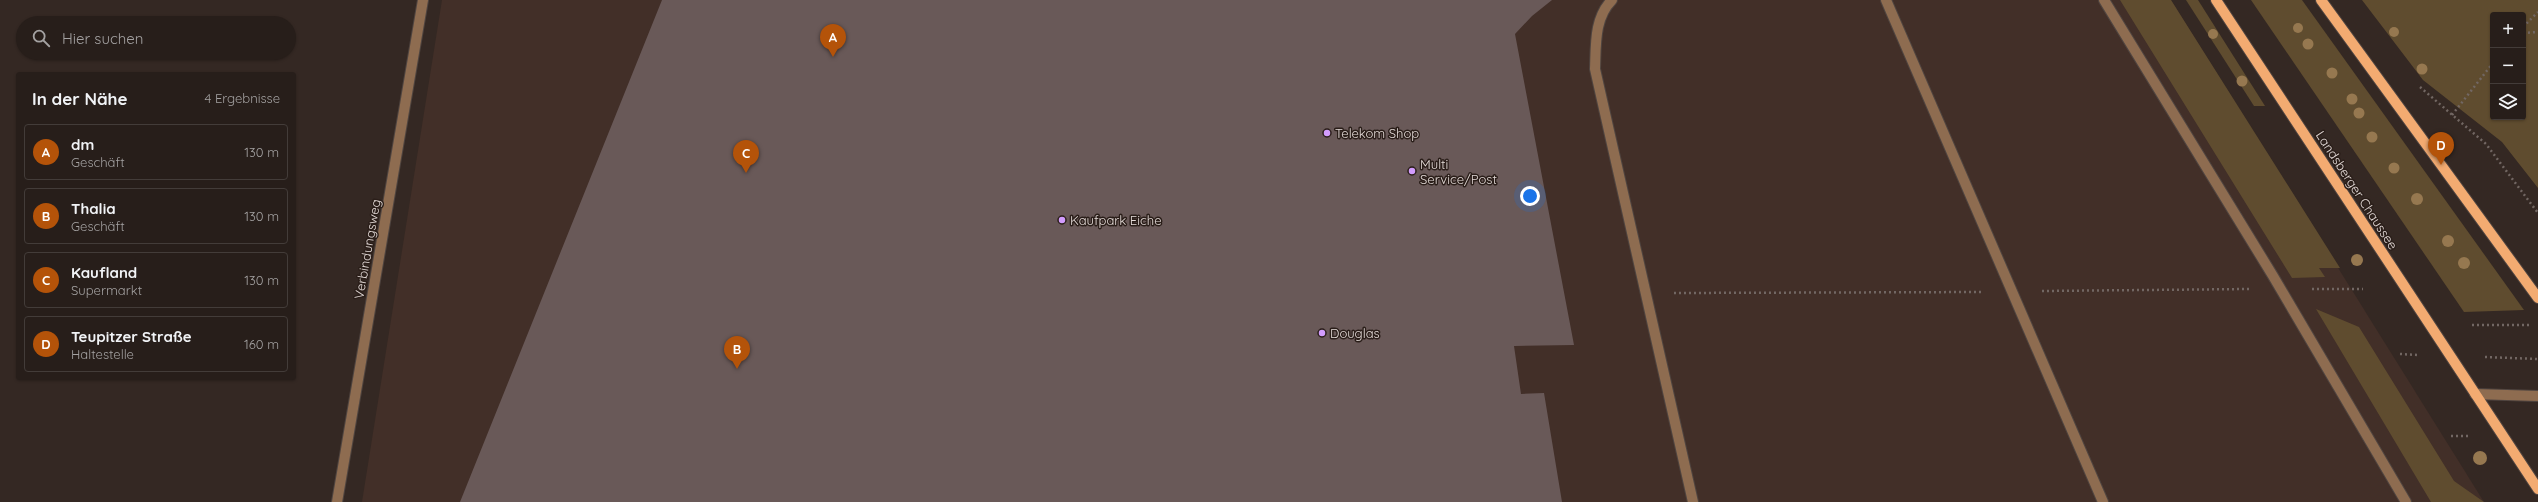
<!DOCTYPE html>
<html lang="de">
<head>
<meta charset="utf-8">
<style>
	:root { --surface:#271e1a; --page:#332b27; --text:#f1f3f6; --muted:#a4a2a2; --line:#433c39; --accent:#b45309 }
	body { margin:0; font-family:Quicksand,sans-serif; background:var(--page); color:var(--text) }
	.controls { position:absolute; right:12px; top:12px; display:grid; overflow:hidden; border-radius:4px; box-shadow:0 1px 3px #0004 }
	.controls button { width:36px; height:36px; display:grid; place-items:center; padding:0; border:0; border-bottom:1px solid var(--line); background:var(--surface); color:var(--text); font:20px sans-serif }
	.you { position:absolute; left:1530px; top:196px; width:14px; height:14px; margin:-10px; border:3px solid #fff; border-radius:50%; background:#1a73e8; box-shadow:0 0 0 6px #1a73e833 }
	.badge { display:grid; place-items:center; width:26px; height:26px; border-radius:50%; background:var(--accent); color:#fff; font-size:13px; font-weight:700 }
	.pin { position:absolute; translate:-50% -33px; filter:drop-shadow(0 1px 2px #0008) }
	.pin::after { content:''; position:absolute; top:21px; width:14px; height:12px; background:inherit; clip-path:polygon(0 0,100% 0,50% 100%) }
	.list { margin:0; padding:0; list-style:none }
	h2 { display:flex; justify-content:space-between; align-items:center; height:52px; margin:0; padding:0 16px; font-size:17px }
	h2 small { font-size:13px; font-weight:400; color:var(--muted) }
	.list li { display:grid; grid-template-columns:26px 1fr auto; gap:12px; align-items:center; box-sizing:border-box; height:56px; margin:0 8px 8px; padding:0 8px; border:1px solid var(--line); border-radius:4px }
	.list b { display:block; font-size:15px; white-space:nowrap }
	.list p { margin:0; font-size:13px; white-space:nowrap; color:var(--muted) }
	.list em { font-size:13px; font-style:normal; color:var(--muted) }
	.icon { flex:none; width:22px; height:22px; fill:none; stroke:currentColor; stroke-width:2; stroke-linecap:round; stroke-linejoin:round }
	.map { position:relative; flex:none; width:2538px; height:502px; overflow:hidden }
	.search { position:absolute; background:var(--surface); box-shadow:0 1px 3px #0004; left:16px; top:16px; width:280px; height:44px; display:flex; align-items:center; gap:10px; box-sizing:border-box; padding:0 14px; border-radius:22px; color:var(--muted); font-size:15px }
	.panel { position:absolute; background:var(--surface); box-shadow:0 1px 3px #0004; left:16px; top:72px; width:280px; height:308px; border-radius:4px }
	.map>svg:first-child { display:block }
	.built { fill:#422f28 }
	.green { fill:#5f4c2f; fill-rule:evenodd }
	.building { fill:#695958 }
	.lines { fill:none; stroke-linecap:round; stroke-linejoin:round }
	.minor-casing { stroke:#504540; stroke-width:12 }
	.major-casing { stroke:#504540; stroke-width:12 }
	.path { stroke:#726763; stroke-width:2.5; stroke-dasharray:2 3; stroke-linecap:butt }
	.minor { stroke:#8e6c50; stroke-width:10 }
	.major { stroke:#f3ab71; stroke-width:10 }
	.tree { fill:#967850 }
	.poi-dot { fill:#d29cfd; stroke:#2a1e19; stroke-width:1.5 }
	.labels { text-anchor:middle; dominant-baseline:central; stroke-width:3; stroke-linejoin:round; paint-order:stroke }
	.poi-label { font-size:13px; fill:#e4dbd8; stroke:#2a1e19; text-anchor:start }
	.street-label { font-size:13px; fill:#e4dbd8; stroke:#2a1e19 }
</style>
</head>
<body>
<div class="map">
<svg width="2538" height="502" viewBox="0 0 2538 502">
	<rect width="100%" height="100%" fill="#342823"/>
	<path class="built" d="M442,0H2171L2484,502H362Z"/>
	<g class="green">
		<path d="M2120,0H2171L2340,268H2319L2325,277L2292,278Z"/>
		<path d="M2186,0H2198L2265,106H2254Z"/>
		<path d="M2251,0H2302L2524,310L2464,312Z"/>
		<path d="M2362,0H2538V188L2502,142L2423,80ZM2493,15H2523V117H2493Z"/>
		<path d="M2316,309L2359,327L2454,481L2484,502H2431Z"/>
	</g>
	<path class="building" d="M662,0H1552L1532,16L1515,34L1574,345L1514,346L1521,394L1544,393L1562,502H460Z"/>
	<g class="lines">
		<g class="minor-casing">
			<g id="minor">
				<path d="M1612,0C1594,18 1596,45 1595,69L1693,502"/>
				<path d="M1886,0L2103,502"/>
				<path d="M2104,0L2273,276L2406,502"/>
				<path d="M2475,394L2538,396"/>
				<path d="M337,502L423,0"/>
			</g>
		</g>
		<g class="major-casing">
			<g id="major">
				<path d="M2216,0L2538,489"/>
				<path d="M2321,0L2538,298"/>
			</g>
		</g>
		<g class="path">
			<path d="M2523,27L2538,12"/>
			<path d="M2523,33L2538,32"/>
			<path d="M2420,87L2486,144L2538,213"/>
			<path d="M2452,115L2493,63"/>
			<path d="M2312,289H2363"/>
			<path d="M2042,291L2249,289"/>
			<path d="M1674,293L1983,292"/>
			<path d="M2472,325H2532"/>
			<path d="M2400,354L2418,355"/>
			<path d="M2485,357L2538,359"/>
			<path d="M2451,436H2471"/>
		</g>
		<use href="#minor" class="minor"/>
		<use href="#major" class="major"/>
	</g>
	<g class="tree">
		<circle cx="2298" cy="28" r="5"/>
		<circle cx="2394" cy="32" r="5"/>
		<circle cx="2213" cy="34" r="5"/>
		<circle cx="2308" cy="44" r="5.5"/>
		<circle cx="2422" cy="69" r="5.5"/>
		<circle cx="2332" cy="73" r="5.5"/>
		<circle cx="2242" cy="81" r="5.5"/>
		<circle cx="2352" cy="99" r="5.5"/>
		<circle cx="2359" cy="113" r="5.5"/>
		<circle cx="2372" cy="137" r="5.5"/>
		<circle cx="2394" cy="168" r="5.5"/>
		<circle cx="2417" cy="199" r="6"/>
		<circle cx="2448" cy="241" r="6"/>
		<circle cx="2357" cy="260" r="6"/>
		<circle cx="2464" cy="263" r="6"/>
		<circle cx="2480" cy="458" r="7"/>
	</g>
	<g class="poi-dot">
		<circle cx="1327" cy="133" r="4"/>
		<circle cx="1412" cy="171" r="4"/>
		<circle cx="1062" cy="220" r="4"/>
		<circle cx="1322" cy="333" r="4"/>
	</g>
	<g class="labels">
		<g class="poi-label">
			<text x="1335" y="133">Telekom Shop</text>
			<text x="1420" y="164">Multi<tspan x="1420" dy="15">Service/Post</tspan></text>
			<text x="1070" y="220">Kaufpark Eiche</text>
			<text x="1330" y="333">Douglas</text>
		</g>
		<g class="street-label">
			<text transform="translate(2357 190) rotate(57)">Landsberger Chaussee</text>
			<text transform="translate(367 249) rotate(-80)">Verbindungsweg</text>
		</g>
	</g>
</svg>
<div class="controls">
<button>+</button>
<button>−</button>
<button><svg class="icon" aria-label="layers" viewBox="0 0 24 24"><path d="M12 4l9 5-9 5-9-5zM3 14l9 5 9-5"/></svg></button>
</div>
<div class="you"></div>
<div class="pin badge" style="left:833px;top:57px">A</div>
<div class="pin badge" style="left:737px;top:369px">B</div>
<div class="pin badge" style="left:746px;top:173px">C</div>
<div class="pin badge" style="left:2441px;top:165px">D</div>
<div class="search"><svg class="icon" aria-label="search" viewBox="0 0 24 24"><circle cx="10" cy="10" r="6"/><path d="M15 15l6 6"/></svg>Hier suchen</div>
<section class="panel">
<h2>In der Nähe<small>4 Ergebnisse</small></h2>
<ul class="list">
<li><span class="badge">A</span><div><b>dm</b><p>Geschäft</p></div><em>130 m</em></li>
<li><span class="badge">B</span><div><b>Thalia</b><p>Geschäft</p></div><em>130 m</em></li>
<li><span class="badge">C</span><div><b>Kaufland</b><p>Supermarkt</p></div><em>130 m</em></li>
<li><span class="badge">D</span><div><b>Teupitzer Straße</b><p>Haltestelle</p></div><em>160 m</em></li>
</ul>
</section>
</div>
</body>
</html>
